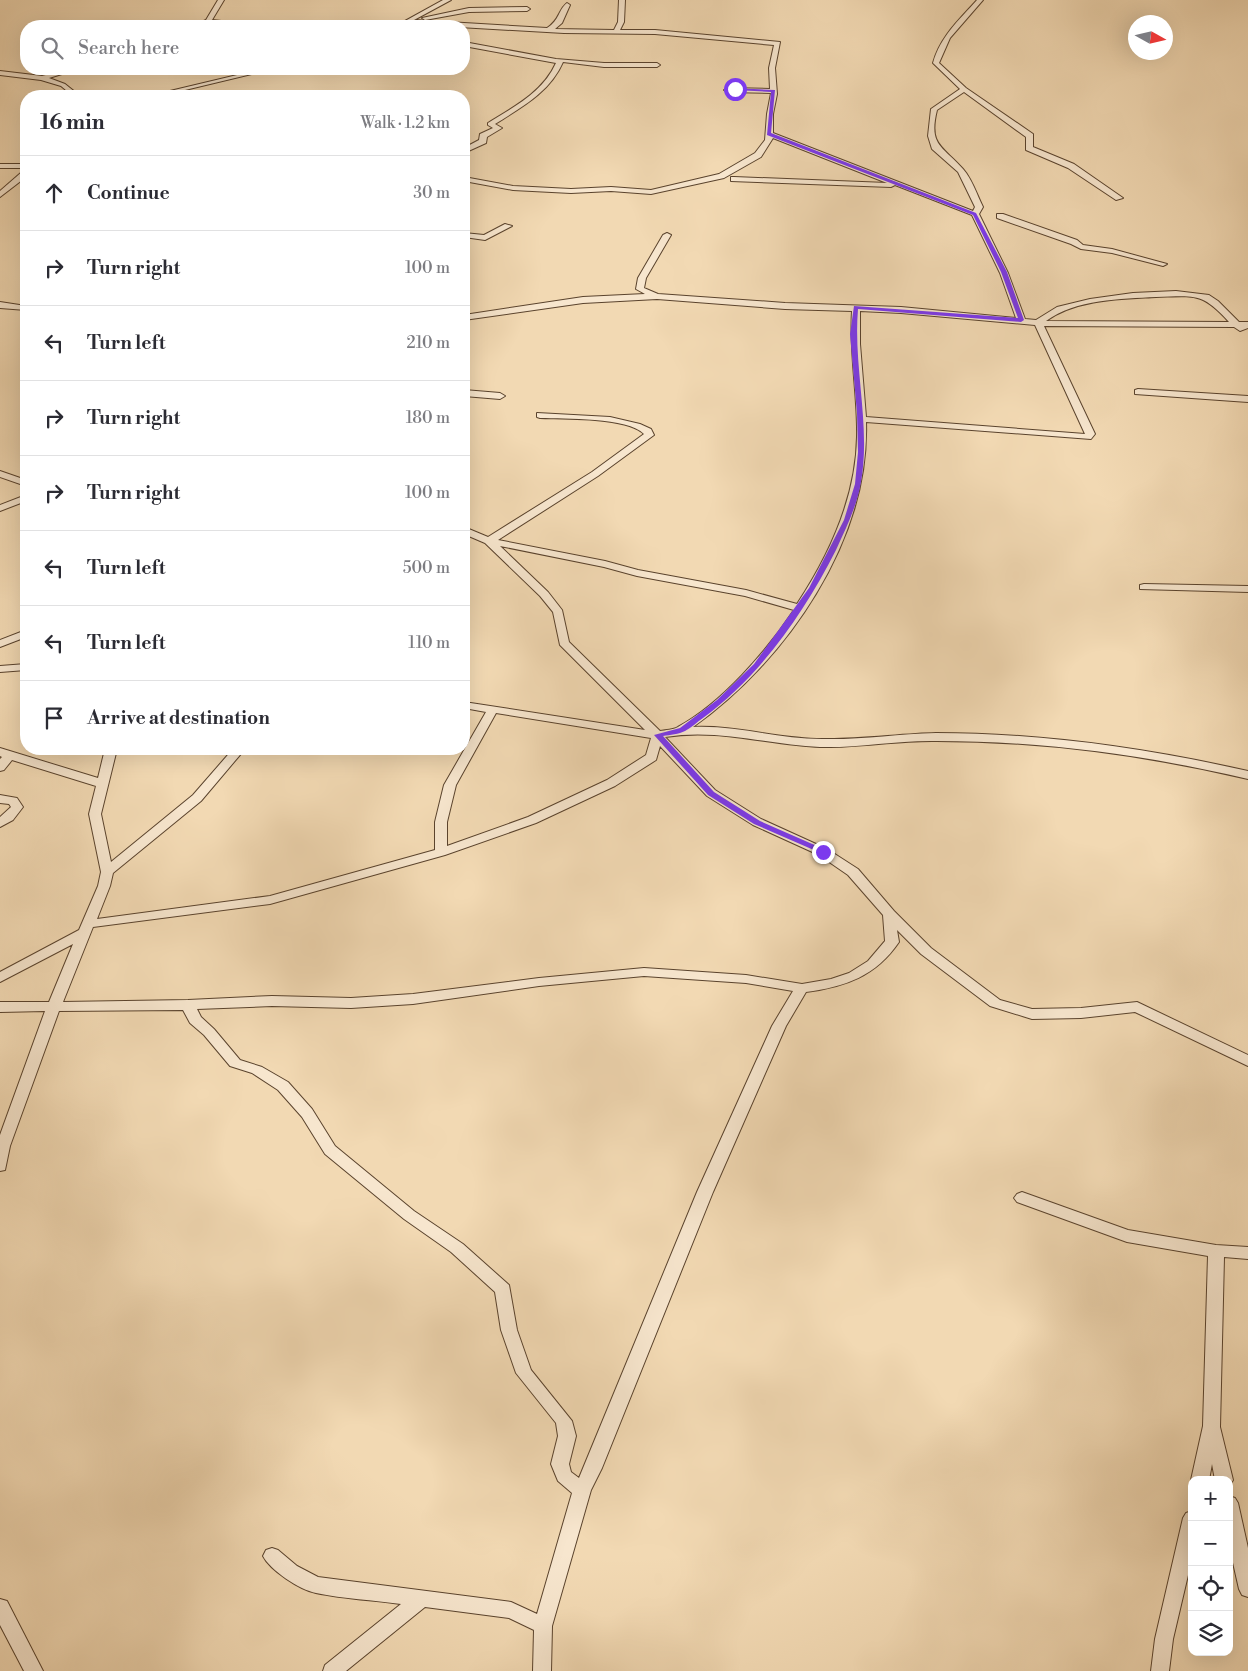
<!DOCTYPE html>
<html lang="en">
<head>
<meta charset="utf-8">
<style>
	:root { --surface:#fff; --page:#f7f7f7; --text:#2b2b33; --muted:#7c7c81; --line:#e1e1e2 }
	body { margin:0; font-family:"Libre Bodoni",serif; background:var(--page); color:var(--text) }
	.controls { position:absolute; right:15px; bottom:15px; display:grid; overflow:hidden; border-radius:10px; box-shadow:0 5px 20px #0002 }
	.controls button { width:45px; height:45px; display:grid; place-items:center; padding:0; border:0; border-bottom:1px solid var(--line); background:var(--surface); color:var(--text); font:25px sans-serif }
	.compass { position:absolute; left:1128px; top:15px; width:45px; height:45px; border-radius:50%; background:var(--surface); box-shadow:0 5px 20px #0002; rotate:98deg }
	.stop { position:absolute; width:15px; height:15px; margin:-11px; border:4px solid #7c3aed; border-radius:50%; background:#fff }
	.stop.end { background:#7c3aed; border-color:#fff; box-shadow:0 1px 5px #0008 }
	.list { margin:0; padding:0; list-style:none }
	h2 { display:flex; justify-content:space-between; align-items:center; height:65px; margin:0; padding:0 20px; font-size:21px }
	h2 small { font-size:16px; font-weight:400; color:var(--muted) }
	.list li { display:grid; grid-template-columns:32px 1fr auto; gap:15px; align-items:center; box-sizing:border-box; height:75px; padding:0 20px; border-top:1px solid var(--line) }
	.list b { display:block; font-size:19px; white-space:nowrap }
	.list em { font-size:16px; font-style:normal; color:var(--muted) }
	.icon { flex:none; width:28px; height:28px; fill:none; stroke:currentColor; stroke-width:2; stroke-linecap:round; stroke-linejoin:round }
	.map { position:relative; flex:none; width:1248px; height:1671px; overflow:hidden }
	.search { position:absolute; background:var(--surface); box-shadow:0 5px 20px #0002; left:20px; top:20px; width:450px; height:55px; display:flex; align-items:center; gap:12px; box-sizing:border-box; padding:0 18px; border-radius:20px; color:var(--muted); font-size:19px }
	.panel { position:absolute; background:var(--surface); box-shadow:0 5px 20px #0002; left:20px; top:90px; width:450px; height:665px; border-radius:20px }
	.map>svg:first-child { display:block }
	.lines { fill:none; stroke-linecap:round; stroke-linejoin:round }
	.street-casing { stroke:#5a432d; stroke-width:2 }
	.street { fill:#f7e6ce; fill-rule:evenodd }
	.route { fill:#7c3aed }
</style>
</head>
<body>
<div class="map">
<svg width="1248" height="1671" viewBox="0 0 1248 1671">
	<rect width="100%" height="100%" fill="#f2d9b3"/>
	<filter id="stains"><feTurbulence type="fractalNoise" baseFrequency=".004" numOctaves="4"/><feColorMatrix values="0 0 0 0 .2 0 0 0 0 .09 0 0 0 0 .02 0 0 0 .5 -.17"/></filter>
	<radialGradient id="worn" r=".72"><stop offset=".6" stop-color="#630" stop-opacity="0"/><stop offset="1" stop-color="#630" stop-opacity=".3"/></radialGradient>
	<g class="lines">
		<g class="street-casing">
			<g id="street">
				<path d="M218,0H224L212,20L249,24L252,26L209,23L201,26H193L206,20Z"/>
				<path d="M443,0H451L414,20L547,28C560,20 558,10 567,3L570,5L562,23L555,29L614,30L618,22L619,0H625L624,22L620,30H655L780,42L775,68L777,94L773,114V133L973,211L975,207L958,172L932,149L928,136L931,109L960,89L933,63C940,37 959,20 977,0H983L950,38L939,63L966,88L1033,134V147L1074,164L1123,198L1116,200L1068,168L1026,150V137L964,92L937,110C928,146 943,146 963,169C972,179 977,195 983,207L979,214L1008,273L1025,319L1036,320L1057,307L1090,299L1133,293L1176,291L1209,295L1218,301L1239,322H1248V328L1240,331L1234,327L1044,326L1095,434L1091,439L866,422C870,540 786,661 693,727C736,725 779,739 822,739C860,740 897,734 936,733C1041,733 1146,748 1248,771V779C1146,755 1042,741 937,741C898,740 859,748 820,747C768,745 718,728 665,737L715,790L761,819L827,849L858,869L894,911L931,948L1000,1000L1032,1009L1081,1008L1137,1002L1248,1055V1066L1135,1012L1081,1018L1032,1019L990,1006L921,954L897,930L899,942C876,976 845,987 806,992L786,1026L713,1192L602,1468L591,1490L552,1626L551,1671H533L534,1630L509,1618L425,1607L346,1671H323L325,1665L401,1604C373,1600 344,1599 316,1593C300,1590 270,1570 263,1556L266,1550L272,1548L278,1550L297,1566L318,1577L511,1602L537,1614L572,1493L558,1481L551,1464L558,1436L556,1423L516,1373L501,1330L495,1292L451,1252L404,1219L325,1154L302,1117L278,1090L252,1073L230,1066L204,1035L190,1023L183,1010L59,1011L10,1146L5,1170L0,1171V1135L45,1011L0,1012V1002H49L73,944L0,982V972L79,930L98,886L101,872L89,814L96,786L12,760L4,770L0,771V759L2,757L0,756V748L98,778L105,749H117L101,814L111,862L193,795L233,749H245L201,801L113,873L110,886L97,919L270,896L435,850V822L444,785L486,712L464,708V702L645,730L560,645L553,612L540,596L485,543L464,534V527L488,537L592,472L644,434C628,417 564,419 540,418L537,417V413L610,417L640,424L651,429L654,435L598,476L498,540L605,561L638,570L746,590L797,604C830,554 856,497 857,437C858,396 849,353 852,311L785,309L657,299L583,303L464,320V315L583,297L645,294L636,289L638,278L663,235L667,233L671,235L646,278L644,288L658,294L785,303L901,307L1016,318L1000,273L972,215L895,185L891,187L731,181V177H734L887,183L773,138L761,157L724,178L651,194L611,191L571,193L513,190L464,181V177L513,186L571,189L611,187L651,190L719,174L755,153L765,140L767,114L771,93L727,92L724,90L727,88L770,89L769,68L774,45L655,34L564,33L408,24L403,26H396ZM1156,297C1195,296 1202,292 1229,322L1046,321C1076,299 1121,299 1156,297ZM860,311L901,313L1035,325L1085,434L866,417L860,344ZM500,546L604,567L637,576L745,596L794,610C766,652 722,703 678,727C673,730 665,730 660,731L569,642L562,610L548,592ZM496,713L651,738L646,755L607,780L528,817L447,846V822L456,785ZM660,746L707,796L753,825L819,855L848,875L883,915L885,941L868,961L849,973L831,979L802,984L746,975L644,968L539,978L413,994L351,998L272,996L188,1000L63,1002L93,927L270,904L445,855L536,823L615,786L656,760ZM644,976L746,983L793,991L772,1026L697,1192L579,1478L571,1472L569,1464L576,1436L572,1421L531,1370L517,1330L509,1285L463,1244L414,1211L335,1146L312,1109L288,1082L262,1067L240,1060L214,1029L201,1017L197,1009L272,1006L351,1008L413,1004L539,986Z"/>
				<path d="M469,8L527,7L530,9L527,11L469,12L425,20L422,18Z"/>
				<path d="M464,42L556,59L604,63H657L660,65L657,67H604L563,62C550,92 522,107 495,124L502,128L487,137L486,143L464,153V148L479,140L480,134L493,128L488,125V123C514,107 543,92 556,63L464,46Z"/>
				<path d="M68,69H78L49,78L65,84L80,96H73L61,86L41,80L0,75V71L42,76Z"/>
				<path d="M262,69H273L160,96H149Z"/>
				<rect x="0" y="164" width="26" height="4"/>
				<path d="M23,171H26V177L0,197V191Z"/>
				<path d="M997,214H1003L1077,240L1083,245L1112,249L1167,264L1163,266L1112,253L1081,249L1071,244L997,218Z"/>
				<path d="M505,224L512,226L485,240L464,237V233L484,235Z"/>
				<path d="M0,302L26,306V310L0,308Z"/>
				<path d="M1138,389L1248,396V402L1135,394V390Z"/>
				<path d="M464,390L500,393L505,396L500,399L464,396Z"/>
				<path d="M0,471L26,480V486L0,477Z"/>
				<path d="M26,495V501L0,511V505Z"/>
				<path d="M1144,584L1248,586V592L1140,589V585Z"/>
				<path d="M26,630V637L0,647V640Z"/>
				<path d="M26,664V670L0,672V666Z"/>
				<path d="M0,795L17,798L23,807L13,820L0,827V817L11,807L9,804L0,803Z"/>
				<path d="M1022,1192L1128,1230L1216,1245L1248,1247V1259L1224,1257L1220,1427L1233,1480L1230,1485L1229,1480H1215L1212,1464L1209,1480H1191L1203,1426L1208,1256L1127,1242L1017,1202L1014,1198L1017,1194Z"/>
				<path d="M1229,1496L1235,1498L1238,1503L1248,1548V1597L1242,1595L1239,1589L1229,1545Z"/>
				<path d="M1192,1511V1558L1173,1639L1169,1671H1151L1155,1639L1183,1518L1186,1513Z"/>
				<path d="M0,1599L7,1601L43,1671H24L0,1625Z"/>
			</g>
		</g>
		<use href="#street" class="street"/>
	</g>
	<path class="route" d="M733,88L775,90L771,133L976,213L1007,272L1024,320L1021,322L858,309C853,367 871,425 861,482C857,506 846,528 836,550C804,613 761,675 703,718C697,722 691,728 685,731C679,734 670,735 663,736L714,792L760,821L826,850L827,852L823,854L754,824L708,795L654,735L680,728L717,700L754,664L809,588L844,520L855,484L858,452L857,413L850,334L854,306L1018,318L1001,272L973,215L767,135L771,92L735,90Z"/>
	<rect width="100%" height="100%" filter="url(#stains)"/>
	<rect width="100%" height="100%" fill="url(#worn)"/>
</svg>
<div class="controls">
<button>+</button>
<button>−</button>
<button><svg class="icon" aria-label="locate" viewBox="0 0 24 24"><circle cx="12" cy="12" r="6"/><path d="M12 2v4M12 18v4M2 12h4M18 12h4"/></svg></button>
<button><svg class="icon" aria-label="layers" viewBox="0 0 24 24"><path d="M12 4l9 5-9 5-9-5zM3 14l9 5 9-5"/></svg></button>
</div>
<svg class="compass" viewBox="-18 -18 36 36"><path d="M0-13l5 13h-10z" fill="#e53935"/><path d="M0 13l5-13h-10z" fill="#7c7c81"/></svg>
<div class="stop" style="left:735px;top:89px"></div>
<div class="stop end" style="left:823px;top:852px"></div>
<div class="search"><svg class="icon" aria-label="search" viewBox="0 0 24 24"><circle cx="10" cy="10" r="6"/><path d="M15 15l6 6"/></svg>Search here</div>
<section class="panel">
<h2>16 min<small>Walk · 1.2 km</small></h2>
<ul class="list">
<li><svg class="icon" aria-label="ahead" viewBox="0 0 24 24"><path d="M12 20V5M6 11l6-6 6 6"/></svg><div><b>Continue</b></div><em>30 m</em></li>
<li><svg class="icon" aria-label="right" viewBox="0 0 24 24"><path d="M7 20v-9h11M14 6l5 5-5 5"/></svg><div><b>Turn right</b></div><em>100 m</em></li>
<li><svg class="icon" aria-label="left" viewBox="0 0 24 24"><path d="M17 20v-9H6M10 6l-5 5 5 5"/></svg><div><b>Turn left</b></div><em>210 m</em></li>
<li><svg class="icon" aria-label="right" viewBox="0 0 24 24"><path d="M7 20v-9h11M14 6l5 5-5 5"/></svg><div><b>Turn right</b></div><em>180 m</em></li>
<li><svg class="icon" aria-label="right" viewBox="0 0 24 24"><path d="M7 20v-9h11M14 6l5 5-5 5"/></svg><div><b>Turn right</b></div><em>100 m</em></li>
<li><svg class="icon" aria-label="left" viewBox="0 0 24 24"><path d="M17 20v-9H6M10 6l-5 5 5 5"/></svg><div><b>Turn left</b></div><em>500 m</em></li>
<li><svg class="icon" aria-label="left" viewBox="0 0 24 24"><path d="M17 20v-9H6M10 6l-5 5 5 5"/></svg><div><b>Turn left</b></div><em>110 m</em></li>
<li><svg class="icon" aria-label="arrive" viewBox="0 0 24 24"><path d="M6 21V4h12l-3 4 3 4H6"/></svg><div><b>Arrive at destination</b></div></li>
</ul>
</section>
</div>
</body>
</html>
